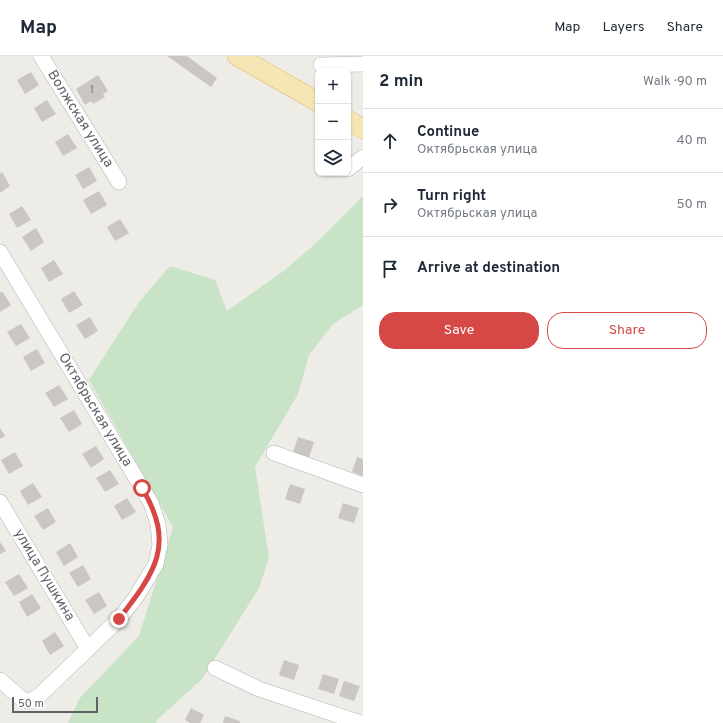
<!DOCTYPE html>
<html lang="en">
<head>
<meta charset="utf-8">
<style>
	:root { --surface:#fff; --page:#f2f2f3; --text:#1f2937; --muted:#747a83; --line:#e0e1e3; --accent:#d54846 }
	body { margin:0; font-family:Overpass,sans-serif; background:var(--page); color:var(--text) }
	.controls { position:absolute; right:12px; top:12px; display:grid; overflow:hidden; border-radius:8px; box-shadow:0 1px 3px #0004 }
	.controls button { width:36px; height:36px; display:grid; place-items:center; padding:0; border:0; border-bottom:1px solid var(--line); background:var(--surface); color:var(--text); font:20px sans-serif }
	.scale { position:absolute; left:12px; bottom:10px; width:86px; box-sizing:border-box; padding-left:4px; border:2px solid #5e6165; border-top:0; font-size:11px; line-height:14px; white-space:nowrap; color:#5e6165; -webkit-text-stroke:3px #fff; paint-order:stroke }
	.stop { position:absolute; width:12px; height:12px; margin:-9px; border:3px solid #d54846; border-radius:50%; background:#fff }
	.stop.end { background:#d54846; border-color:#fff; box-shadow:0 1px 4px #0008 }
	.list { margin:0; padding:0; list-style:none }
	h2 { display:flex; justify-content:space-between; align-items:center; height:52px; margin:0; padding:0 16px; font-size:17px }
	h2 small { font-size:13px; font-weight:400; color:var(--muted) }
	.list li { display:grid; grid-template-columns:26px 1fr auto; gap:12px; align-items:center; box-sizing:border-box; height:64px; padding:0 16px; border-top:1px solid var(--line) }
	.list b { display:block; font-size:15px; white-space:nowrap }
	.list p { margin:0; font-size:13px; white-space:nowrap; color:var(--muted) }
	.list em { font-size:13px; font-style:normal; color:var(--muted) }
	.actions { display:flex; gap:8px; padding:12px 16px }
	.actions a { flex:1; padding:9px 0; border:1px solid var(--accent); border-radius:16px; text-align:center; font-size:14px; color:var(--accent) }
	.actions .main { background:var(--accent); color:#fff }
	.icon { flex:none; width:22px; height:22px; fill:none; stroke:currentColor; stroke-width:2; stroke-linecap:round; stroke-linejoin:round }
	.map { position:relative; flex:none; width:363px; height:667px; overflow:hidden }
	header { display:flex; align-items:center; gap:24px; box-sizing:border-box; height:56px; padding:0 20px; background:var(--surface); border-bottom:1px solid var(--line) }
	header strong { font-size:19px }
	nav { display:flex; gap:22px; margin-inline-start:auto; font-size:14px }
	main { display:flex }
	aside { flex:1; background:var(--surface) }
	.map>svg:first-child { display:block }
	.green { fill:#c8e3c6 }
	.building { fill:#cac7c3 }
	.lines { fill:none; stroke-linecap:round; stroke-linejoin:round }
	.minor-casing { stroke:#b1b3b7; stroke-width:16 }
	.major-casing { stroke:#e1b96d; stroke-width:20 }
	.minor { stroke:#fff; stroke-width:15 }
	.major { stroke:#f5e7b4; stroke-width:19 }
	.route { stroke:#d54846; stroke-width:5 }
	.labels { text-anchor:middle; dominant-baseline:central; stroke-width:3; stroke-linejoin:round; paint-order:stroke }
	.number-label { font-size:12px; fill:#797a7c }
	.street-label { font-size:14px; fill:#5e6165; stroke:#fff }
</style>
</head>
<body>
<header>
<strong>Map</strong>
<nav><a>Map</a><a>Layers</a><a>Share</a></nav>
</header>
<main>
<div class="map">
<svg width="363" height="667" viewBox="0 0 363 667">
	<rect width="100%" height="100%" fill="#eeece7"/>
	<path class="green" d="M363,140V249L333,268L309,299L298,338L255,411L269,502L259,532L202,623L158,663L156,667H68L79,643L139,580L173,471L89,324L139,246L170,210L215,224L227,255L285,214L315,188Z"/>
	<g class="building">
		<path d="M167,0H187L217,22L211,31Z"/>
		<path d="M31,16L39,29L25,38L17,24Z"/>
		<path d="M98,19L108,35L103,38L105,41L93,48L91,45L85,49L76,33Z"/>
		<path d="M47,44L56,58L42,66L34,52Z"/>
		<path d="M68,78L77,92L63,100L55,86Z"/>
		<path d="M89,111L97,125L83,133L75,119Z"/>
		<path d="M2,116L10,130L0,137V118Z"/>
		<path d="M99,135L107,149L91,158L83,144Z"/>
		<path d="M22,150L31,164L17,172L9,158Z"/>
		<path d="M120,163L129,177L115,185L107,171Z"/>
		<path d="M36,172L44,186L31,195L22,181Z"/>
		<path d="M54,204L63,218L49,226L41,212Z"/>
		<path d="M2,235L11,249L0,256V237Z"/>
		<path d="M74,235L83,249L69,257L61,243Z"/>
		<path d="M90,261L98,275L85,283L76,269Z"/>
		<path d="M21,268L30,282L16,290L7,276Z"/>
		<path d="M37,293L45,307L31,315L23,301Z"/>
		<path d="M59,329L68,343L54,351L45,337Z"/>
		<path d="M74,354L82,368L69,376L60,362Z"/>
		<path d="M0,372L5,380L0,383Z"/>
		<path d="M298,381L314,386L309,402L293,396Z"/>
		<path d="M96,390L104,403L91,412L82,398Z"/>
		<path d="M15,396L23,410L9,418L1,404Z"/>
		<path d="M357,401L363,403V420L352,416Z"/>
		<path d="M110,414L119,428L105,436L96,422Z"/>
		<path d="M33,427L42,441L28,449L20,435Z"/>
		<path d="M290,428L305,433L300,448L285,443Z"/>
		<path d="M127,442L136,456L122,464L114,450Z"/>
		<path d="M343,447L359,452L354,467L338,462Z"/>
		<path d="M48,452L56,466L43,474L34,460Z"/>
		<path d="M0,486L6,495L0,498Z"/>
		<path d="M70,487L78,501L64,510L56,496Z"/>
		<path d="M83,509L91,523L78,531L69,517Z"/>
		<path d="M19,518L28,532L14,540L5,526Z"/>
		<path d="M99,536L107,550L94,558L85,544Z"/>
		<path d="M32,538L41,552L27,561L19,546Z"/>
		<path d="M55,576L64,590L50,599L42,585Z"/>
		<path d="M284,604L299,609L294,624L279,619Z"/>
		<path d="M323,618L339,623L334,638L318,633Z"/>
		<path d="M344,625L360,630L354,645L339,640Z"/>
		<path d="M191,652L204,659L200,667H190L185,664Z"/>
		<path d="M225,660L240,665V667H223Z"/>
	</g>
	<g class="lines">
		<g class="minor-casing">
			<g id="minor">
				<path d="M41,0L119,126"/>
				<path d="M321,9L363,8"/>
				<path d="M348,113L363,101"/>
				<path d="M0,196L151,447L158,468L160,489L156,508L136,541L119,563L40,639L30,645L23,644L0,624"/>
				<path d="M274,397L363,429"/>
				<path d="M0,446L88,593"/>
				<path d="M215,612L259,633L361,667"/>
			</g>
		</g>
		<g class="major-casing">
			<g id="major">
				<path d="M237,0L318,46"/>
				<path d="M348,64L363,73"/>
			</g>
		</g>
		<use href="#minor" class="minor"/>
		<use href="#major" class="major"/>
	</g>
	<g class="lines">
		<path class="route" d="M119,563C155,516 176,489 142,432"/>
	</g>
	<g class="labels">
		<g class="number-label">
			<text x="92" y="34">1</text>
		</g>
		<g class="street-label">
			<text transform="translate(80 63) rotate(58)">Волжская улица</text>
			<text transform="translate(95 354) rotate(59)">Октябрьская улица</text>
			<text transform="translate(44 519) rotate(59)">улица Пушкина</text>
		</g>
	</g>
</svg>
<div class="controls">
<button>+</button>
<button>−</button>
<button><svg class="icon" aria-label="layers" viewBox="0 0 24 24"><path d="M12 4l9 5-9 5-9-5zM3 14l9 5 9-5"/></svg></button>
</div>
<div class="scale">50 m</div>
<div class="stop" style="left:142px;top:432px"></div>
<div class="stop end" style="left:119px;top:563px"></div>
</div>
<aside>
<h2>2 min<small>Walk · 90 m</small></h2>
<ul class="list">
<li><svg class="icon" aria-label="ahead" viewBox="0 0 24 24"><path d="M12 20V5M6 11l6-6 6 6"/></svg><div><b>Continue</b><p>Октябрьская улица</p></div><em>40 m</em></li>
<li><svg class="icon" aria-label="right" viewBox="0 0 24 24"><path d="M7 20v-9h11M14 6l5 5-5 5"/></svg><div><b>Turn right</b><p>Октябрьская улица</p></div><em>50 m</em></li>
<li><svg class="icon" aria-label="arrive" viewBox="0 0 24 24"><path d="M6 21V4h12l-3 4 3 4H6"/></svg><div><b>Arrive at destination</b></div></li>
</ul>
<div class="actions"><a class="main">Save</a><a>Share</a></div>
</aside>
</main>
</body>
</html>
